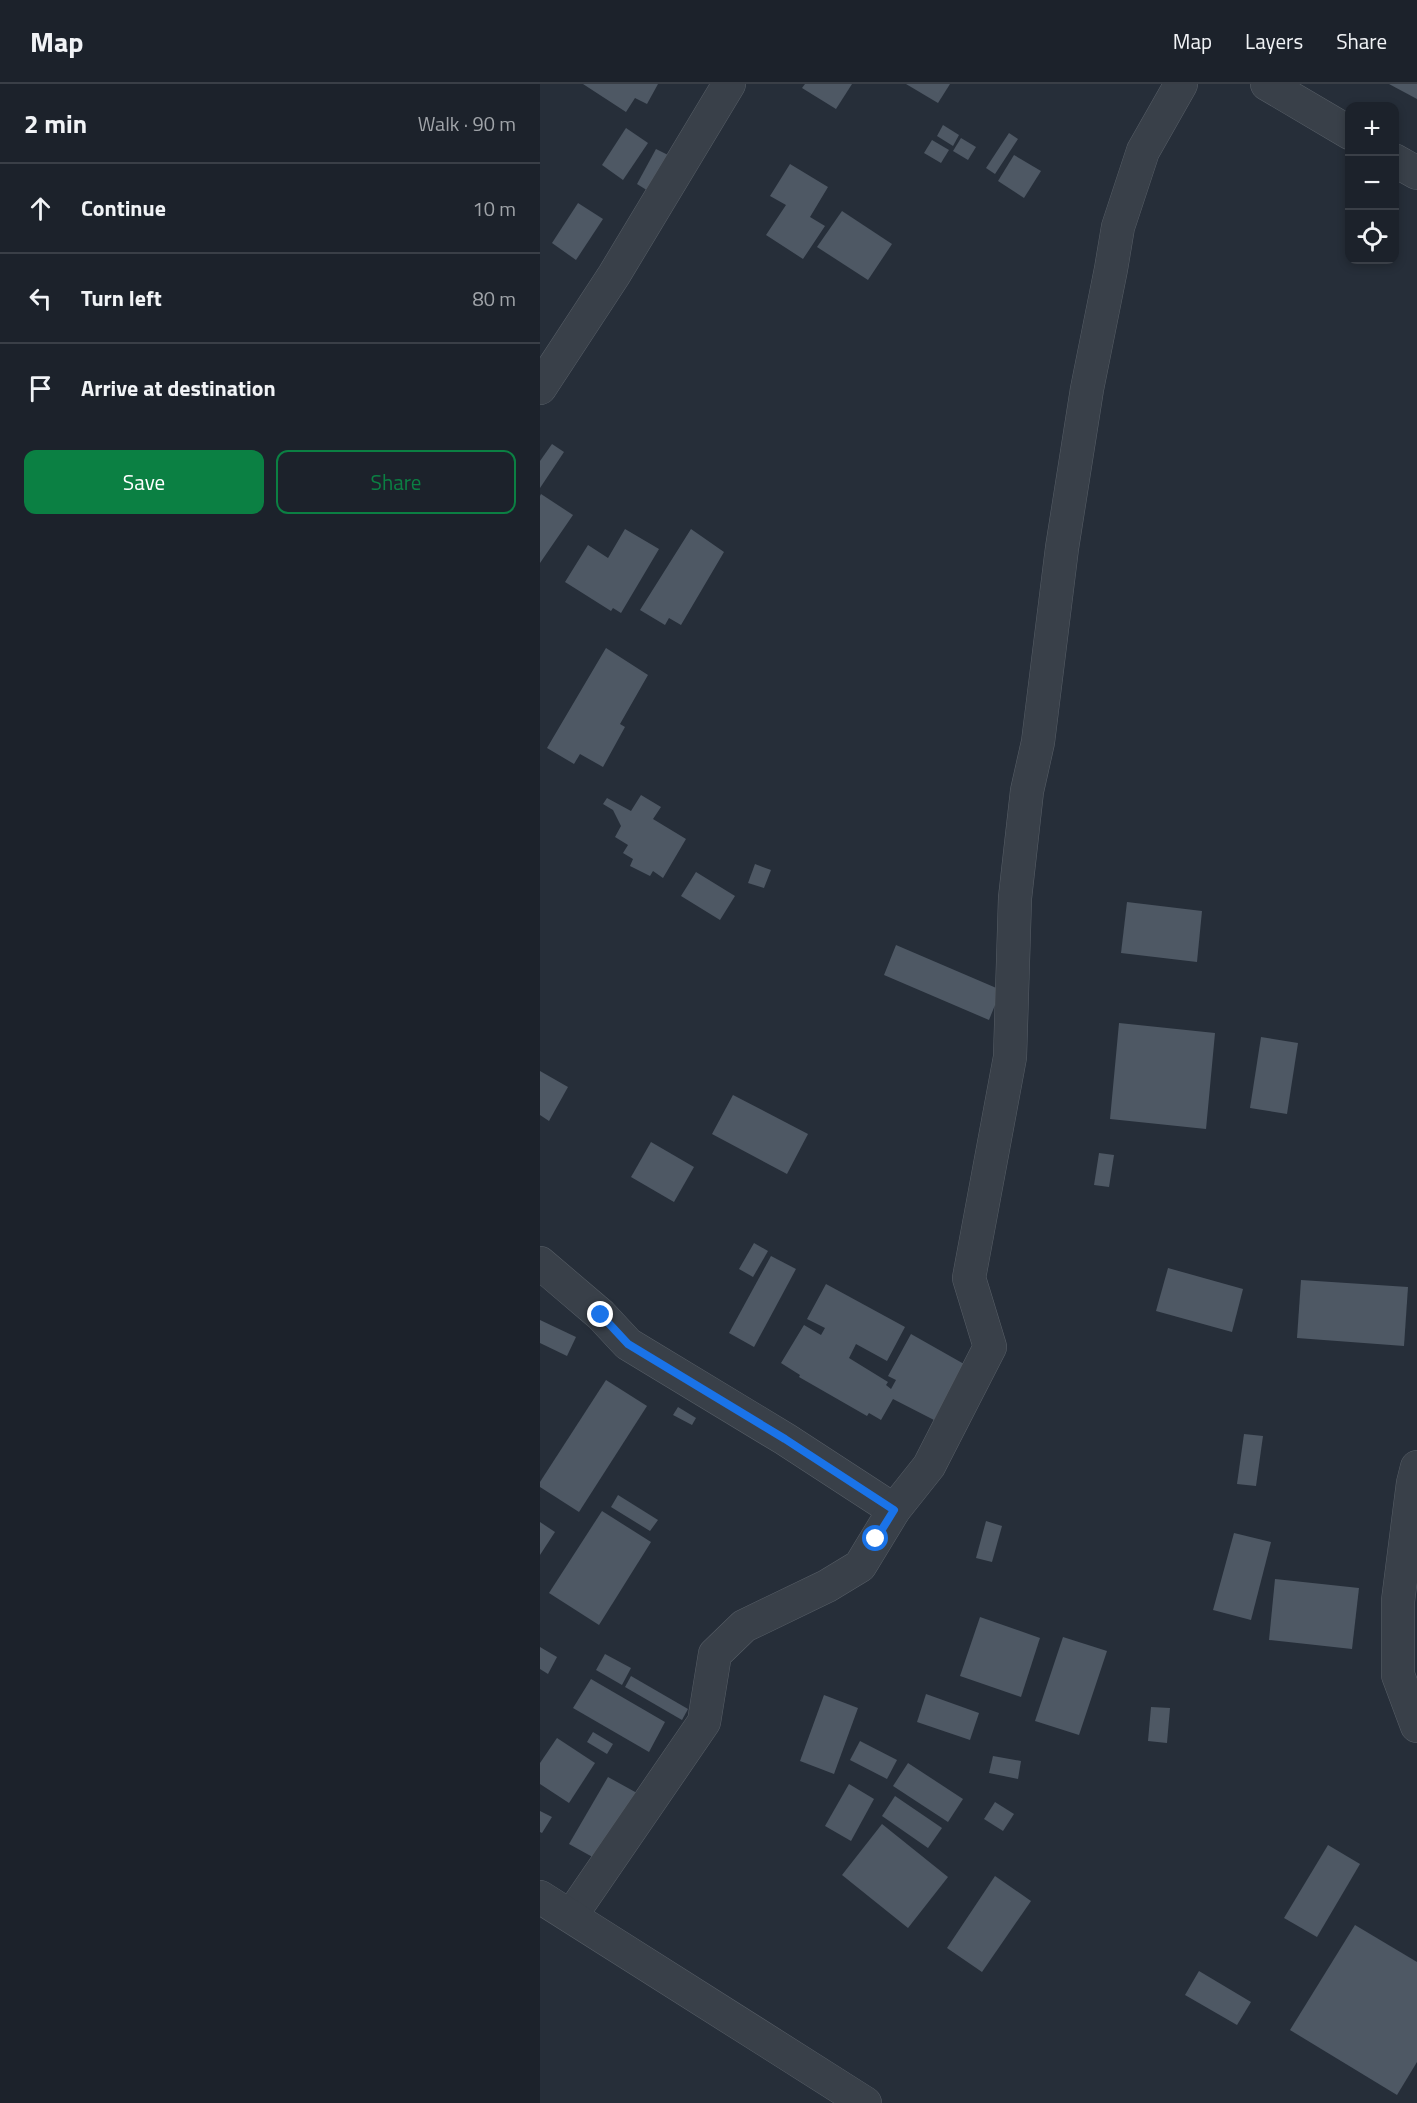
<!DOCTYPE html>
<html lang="en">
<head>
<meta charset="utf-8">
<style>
	:root { --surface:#1c222b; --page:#292f37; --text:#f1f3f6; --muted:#a0a4a9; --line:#3a3f47; --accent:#0b8043 }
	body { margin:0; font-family:"Titillium Web",sans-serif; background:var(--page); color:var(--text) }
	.controls { position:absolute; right:18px; top:18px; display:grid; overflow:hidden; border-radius:12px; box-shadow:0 3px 9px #0003 }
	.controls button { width:54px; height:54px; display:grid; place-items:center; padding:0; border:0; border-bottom:2px solid var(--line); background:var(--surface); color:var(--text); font:30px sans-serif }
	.stop { position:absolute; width:18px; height:18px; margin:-14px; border:4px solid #1a73e8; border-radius:50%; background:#fff }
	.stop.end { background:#1a73e8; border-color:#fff; box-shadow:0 2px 6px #0008 }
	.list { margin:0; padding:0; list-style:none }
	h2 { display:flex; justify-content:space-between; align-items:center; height:78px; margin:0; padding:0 24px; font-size:26px }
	h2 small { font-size:20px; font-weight:400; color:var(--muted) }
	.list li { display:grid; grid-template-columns:39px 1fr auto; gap:18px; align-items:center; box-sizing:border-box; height:90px; padding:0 24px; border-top:2px solid var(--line) }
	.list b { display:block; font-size:22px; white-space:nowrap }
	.list em { font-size:20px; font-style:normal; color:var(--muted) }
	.actions { display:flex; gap:12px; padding:18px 24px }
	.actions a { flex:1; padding:14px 0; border:2px solid var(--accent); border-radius:12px; text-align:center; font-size:21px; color:var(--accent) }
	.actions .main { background:var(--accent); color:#fff }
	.icon { flex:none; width:33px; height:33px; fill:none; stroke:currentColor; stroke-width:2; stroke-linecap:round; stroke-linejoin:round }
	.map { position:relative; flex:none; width:877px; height:2019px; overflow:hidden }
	header { display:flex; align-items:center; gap:36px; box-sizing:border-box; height:84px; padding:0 30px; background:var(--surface); border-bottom:2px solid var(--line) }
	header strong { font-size:28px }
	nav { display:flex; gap:33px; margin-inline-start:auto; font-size:21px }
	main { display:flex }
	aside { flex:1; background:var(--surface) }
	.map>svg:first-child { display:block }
	.building { fill:#4e5864 }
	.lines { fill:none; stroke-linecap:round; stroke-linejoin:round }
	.minor-casing { stroke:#575e67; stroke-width:34 }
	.tertiary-casing { stroke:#575e67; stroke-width:34 }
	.minor { stroke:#394049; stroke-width:33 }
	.tertiary { stroke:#394049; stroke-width:33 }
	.route { stroke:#1a73e8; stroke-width:8 }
</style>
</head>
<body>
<header>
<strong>Map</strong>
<nav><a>Map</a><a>Layers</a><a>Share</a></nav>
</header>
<main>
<aside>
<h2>2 min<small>Walk · 90 m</small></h2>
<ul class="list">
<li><svg class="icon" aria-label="ahead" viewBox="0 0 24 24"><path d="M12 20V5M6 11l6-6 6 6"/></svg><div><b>Continue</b></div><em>10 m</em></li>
<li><svg class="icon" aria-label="left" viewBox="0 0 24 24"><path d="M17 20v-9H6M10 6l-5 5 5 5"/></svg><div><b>Turn left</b></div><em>80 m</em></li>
<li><svg class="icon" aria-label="arrive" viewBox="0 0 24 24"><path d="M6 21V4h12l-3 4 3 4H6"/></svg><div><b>Arrive at destination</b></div></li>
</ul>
<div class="actions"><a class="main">Save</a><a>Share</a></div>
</aside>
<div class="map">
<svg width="877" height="2019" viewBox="0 0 877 2019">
	<rect width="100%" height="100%" fill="#262e39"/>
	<g class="building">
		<path d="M43,0H118L107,20L95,14L86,28Z"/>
		<path d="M265,0H312L296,25L262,4Z"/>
		<path d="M366,0H410L398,19Z"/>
		<path d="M849,0H877V15Z"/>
		<path d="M403,41L419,51L413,62L397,52Z"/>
		<path d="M86,44L108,59L83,96L62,81Z"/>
		<path d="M469,49L478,55L455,90L446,84Z"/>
		<path d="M421,54L436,63L428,76L413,67Z"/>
		<path d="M392,56L409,66L401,79L384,69Z"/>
		<path d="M116,65L134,74L113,110L97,100Z"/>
		<path d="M474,71L501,87L484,114L458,97Z"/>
		<path d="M250,80L288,103L270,133L285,142L263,175L226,151L246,121L230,112Z"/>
		<path d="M38,119L63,135L36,176L12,159Z"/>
		<path d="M302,127L352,160L328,196L277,163Z"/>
		<path d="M12,360L24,368L0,404V377Z"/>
		<path d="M1,410L33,431L0,479V412Z"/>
		<path d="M85,445L119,465L81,529L73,524L71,527L25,498L48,461L68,474Z"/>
		<path d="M151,445L184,468L141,541L129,534L125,541L100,526Z"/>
		<path d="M66,564L108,591L80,640L85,643L63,683L40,670L34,680L7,664Z"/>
		<path d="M101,711L121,723L113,735L146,755L123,794L113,787L110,792L90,782L93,775L83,769L88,761L75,753L81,742L73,726L63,720L67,714L91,727Z"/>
		<path d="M215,780L231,786L224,804L208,799Z"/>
		<path d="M156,788L195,812L180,836L141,812Z"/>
		<path d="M587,818L662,827L657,878L581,869Z"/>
		<path d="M356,861L461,906L449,936L344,891Z"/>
		<path d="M579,939L675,949L666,1045L570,1035Z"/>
		<path d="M721,953L758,959L747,1030L710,1024Z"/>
		<path d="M0,987L28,1003L9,1037L0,1031Z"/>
		<path d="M193,1011L268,1050L247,1090L172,1050Z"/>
		<path d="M111,1058L154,1083L134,1118L91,1093Z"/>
		<path d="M559,1069L574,1071L569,1103L554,1101Z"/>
		<path d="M214,1159L228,1167L213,1193L199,1185Z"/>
		<path d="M231,1172L256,1185L214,1263L189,1249Z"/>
		<path d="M628,1184L703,1205L692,1248L616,1227Z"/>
		<path d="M761,1196L868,1203L864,1262L757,1254Z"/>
		<path d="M286,1200L365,1243L347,1277L316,1260L309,1274L348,1298L346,1301L351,1305L356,1296L348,1292L371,1250L424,1280L394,1336L353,1315L341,1336L329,1329L327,1332L259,1293L260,1291L241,1279L264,1241L281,1251L285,1244L267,1235Z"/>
		<path d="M0,1236L36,1253L27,1272L0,1259Z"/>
		<path d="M66,1296L107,1322L39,1428L0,1403V1398Z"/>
		<path d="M138,1323L156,1334L152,1341L133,1331Z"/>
		<path d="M704,1350L723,1352L716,1402L697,1400Z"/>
		<path d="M78,1411L118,1436L110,1447L71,1423Z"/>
		<path d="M62,1427L111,1458L59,1541L9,1509Z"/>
		<path d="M446,1437L462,1442L452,1478L436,1474Z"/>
		<path d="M0,1438L15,1448L0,1471Z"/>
		<path d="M694,1449L731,1458L711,1536L673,1526Z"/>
		<path d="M735,1495L819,1504L812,1565L729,1556Z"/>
		<path d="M440,1533L500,1554L481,1613L420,1592Z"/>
		<path d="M523,1553L567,1567L539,1651L495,1637Z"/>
		<path d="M0,1563L17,1573L8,1590L0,1585Z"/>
		<path d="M65,1570L91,1584L82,1601L56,1586Z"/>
		<path d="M91,1592L148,1625L142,1636L85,1603Z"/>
		<path d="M51,1595L125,1638L109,1668L33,1624Z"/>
		<path d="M386,1610L439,1629L430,1656L377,1638Z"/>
		<path d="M284,1611L318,1624L294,1690L260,1677Z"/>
		<path d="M611,1623L630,1624L627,1659L608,1657Z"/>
		<path d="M53,1648L73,1660L67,1670L47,1658Z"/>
		<path d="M17,1654L55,1679L29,1719L0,1700V1679Z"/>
		<path d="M320,1657L357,1676L347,1695L310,1676Z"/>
		<path d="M453,1672L481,1677L478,1695L449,1689Z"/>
		<path d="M368,1679L423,1715L408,1738L353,1702Z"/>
		<path d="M68,1693L97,1709L58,1776L29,1760Z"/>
		<path d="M309,1700L334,1715L311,1757L285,1742Z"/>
		<path d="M355,1712L402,1744L388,1764L342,1732Z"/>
		<path d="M455,1718L474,1730L463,1747L444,1735Z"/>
		<path d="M0,1727L12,1733L2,1749L0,1748Z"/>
		<path d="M342,1740L408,1793L368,1844L302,1791Z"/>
		<path d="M788,1761L820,1780L777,1853L744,1834Z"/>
		<path d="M455,1792L491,1817L442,1888L407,1864Z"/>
		<path d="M815,1841L877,1878V1978L857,2011L750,1946Z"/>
		<path d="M659,1887L711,1918L697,1941L645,1911Z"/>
	</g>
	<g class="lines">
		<g class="minor-casing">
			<g id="minor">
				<path d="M727,0L810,49"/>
				<path d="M854,76L877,89"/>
				<path d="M0,304L74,191L189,0"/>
				<path d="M0,1179L61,1231L88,1260L245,1355L354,1426"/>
				<path d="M877,1383L873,1399L858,1517V1591L877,1642"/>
				<path d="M31,1832L164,1638L175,1570L204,1542L287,1502L320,1482L354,1426L389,1382L450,1263L429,1194L470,973L475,814L487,707L498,658L522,464L547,305L571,185L578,143L603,67L641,0"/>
			</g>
		</g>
		<g class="tertiary-casing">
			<path id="tertiary" d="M0,1813L325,2019"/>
		</g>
		<use href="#minor" class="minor"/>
		<use href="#tertiary" class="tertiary"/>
	</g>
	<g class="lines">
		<path class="route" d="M61,1231L88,1260L245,1355L354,1426L336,1455"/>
	</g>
</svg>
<div class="controls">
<button>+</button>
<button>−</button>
<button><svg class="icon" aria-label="locate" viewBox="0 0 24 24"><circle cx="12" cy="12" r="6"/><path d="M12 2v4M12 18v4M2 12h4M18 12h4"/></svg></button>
</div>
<div class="stop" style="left:336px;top:1455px"></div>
<div class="stop end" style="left:61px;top:1231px"></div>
</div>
</main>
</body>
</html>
